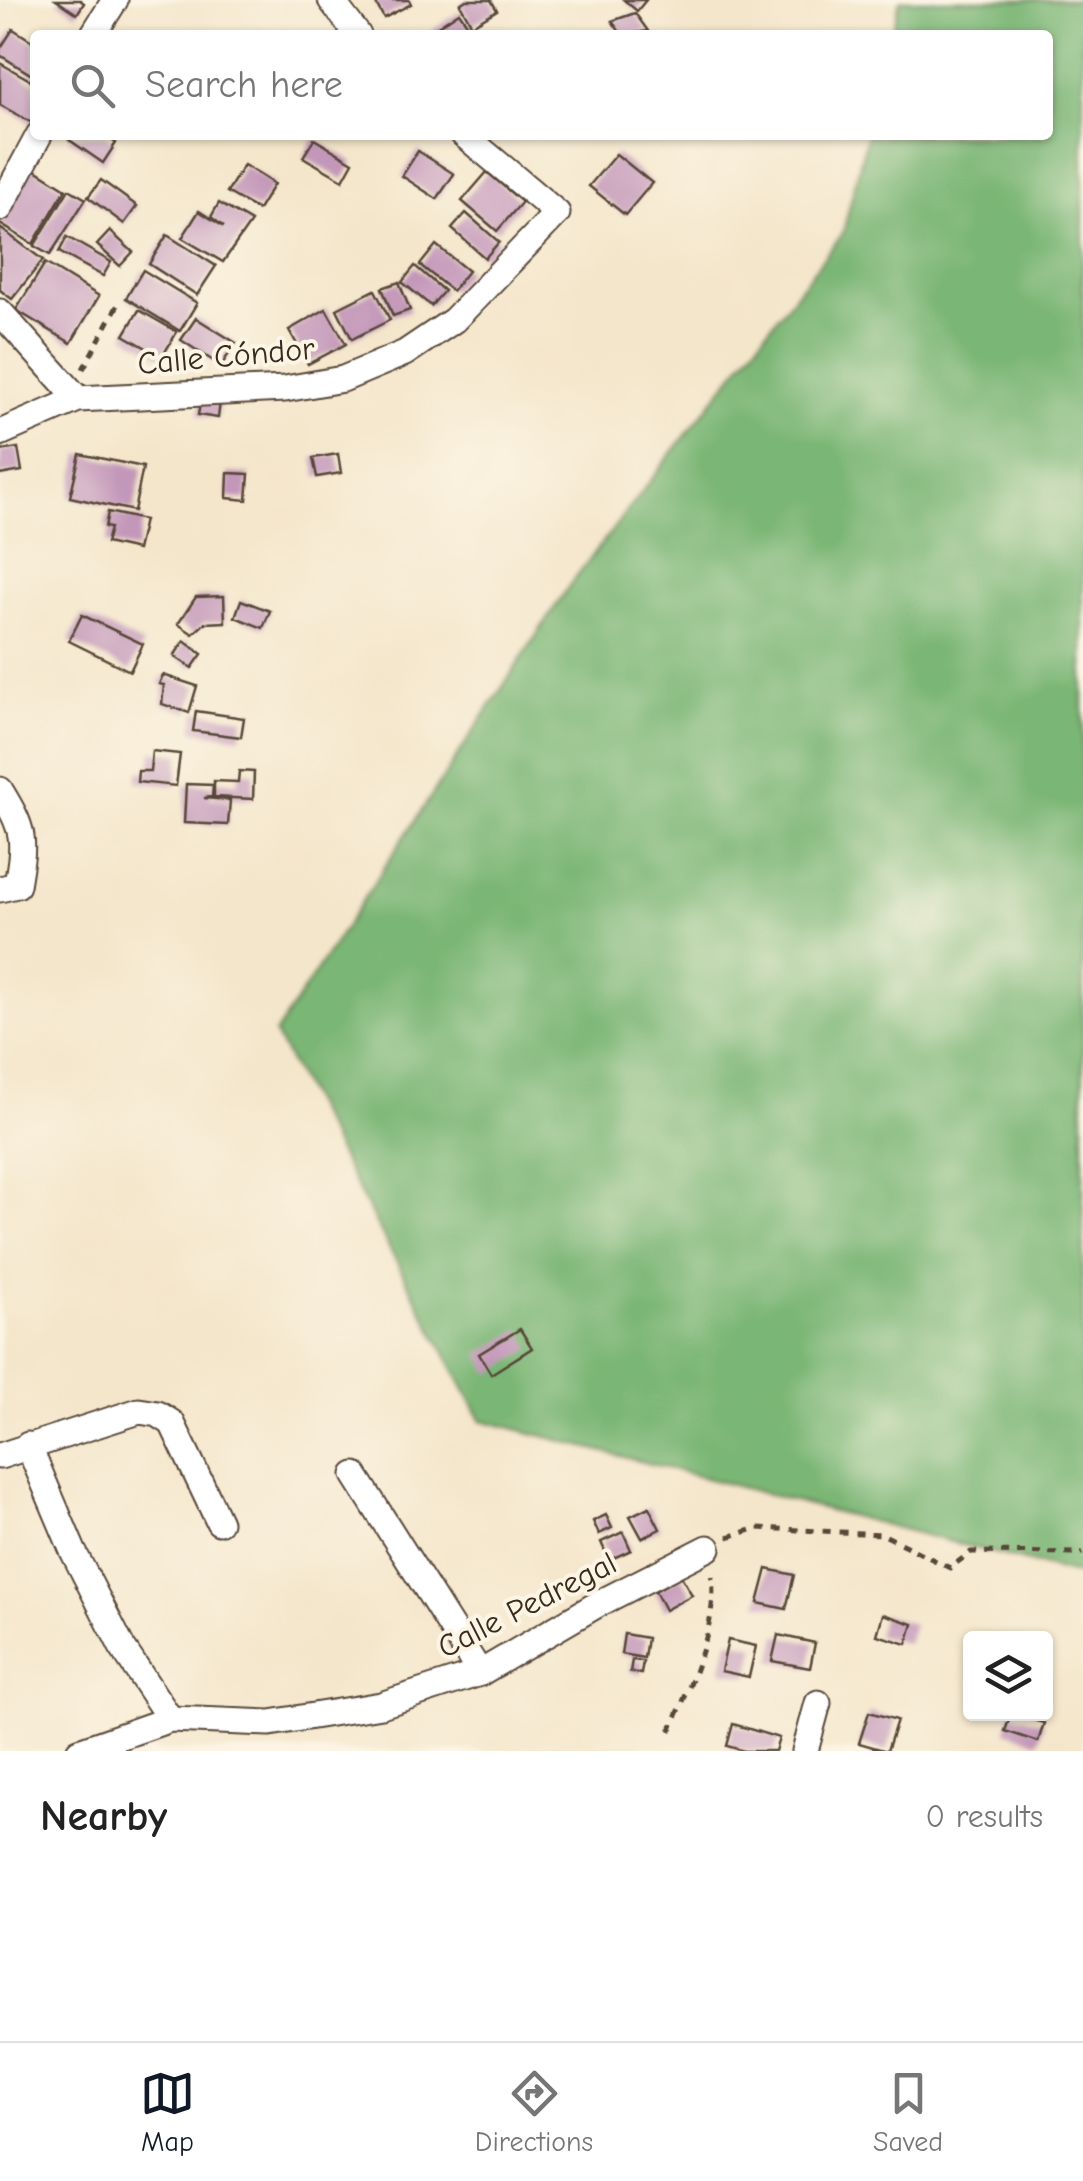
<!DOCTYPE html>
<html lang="en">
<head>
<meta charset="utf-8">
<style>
	:root { --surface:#fff; --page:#f6f6f6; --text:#222; --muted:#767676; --line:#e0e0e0; --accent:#111827 }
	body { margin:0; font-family:"Comic Neue",sans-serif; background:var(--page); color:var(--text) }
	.controls { position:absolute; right:30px; bottom:30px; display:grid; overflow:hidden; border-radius:10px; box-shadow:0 2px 8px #0004 }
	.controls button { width:90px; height:90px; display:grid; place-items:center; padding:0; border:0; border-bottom:2px solid var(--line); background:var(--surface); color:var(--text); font:50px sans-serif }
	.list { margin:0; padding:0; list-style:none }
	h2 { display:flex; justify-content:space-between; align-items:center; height:130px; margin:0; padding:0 40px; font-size:42px }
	h2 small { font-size:32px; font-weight:400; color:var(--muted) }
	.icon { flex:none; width:55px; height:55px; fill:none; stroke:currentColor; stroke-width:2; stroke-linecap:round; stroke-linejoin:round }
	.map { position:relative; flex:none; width:1083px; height:1751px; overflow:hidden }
	.search { position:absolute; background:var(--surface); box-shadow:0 2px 8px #0004; left:30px; right:30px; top:30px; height:110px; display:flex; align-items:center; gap:25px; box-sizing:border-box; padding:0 35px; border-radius:10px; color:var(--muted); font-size:38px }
	.sheet { height:290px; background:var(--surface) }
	nav { display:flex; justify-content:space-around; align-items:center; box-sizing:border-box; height:140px; border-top:2px solid var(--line); background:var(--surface); font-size:28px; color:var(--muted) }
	nav a { display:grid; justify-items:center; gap:5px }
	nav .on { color:var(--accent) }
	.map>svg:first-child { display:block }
	.forest { fill:#7ab674; stroke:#5a7049; stroke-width:2.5 }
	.building { fill:#c397b9 }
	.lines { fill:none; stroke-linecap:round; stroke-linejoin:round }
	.street-casing { stroke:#574638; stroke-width:29 }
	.path { stroke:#574638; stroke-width:5; stroke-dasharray:8 8; stroke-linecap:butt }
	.street { stroke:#fff; stroke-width:25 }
	.labels { text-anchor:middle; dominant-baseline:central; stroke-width:8; stroke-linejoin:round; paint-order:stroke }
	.street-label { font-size:32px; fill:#3b2a1e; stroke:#fcf5e5 }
</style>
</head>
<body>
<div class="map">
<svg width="1083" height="1751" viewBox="0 0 1083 1751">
	<rect width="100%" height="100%" fill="#fcf5e5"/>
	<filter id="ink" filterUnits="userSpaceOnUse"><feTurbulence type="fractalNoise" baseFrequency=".01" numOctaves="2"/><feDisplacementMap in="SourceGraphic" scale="20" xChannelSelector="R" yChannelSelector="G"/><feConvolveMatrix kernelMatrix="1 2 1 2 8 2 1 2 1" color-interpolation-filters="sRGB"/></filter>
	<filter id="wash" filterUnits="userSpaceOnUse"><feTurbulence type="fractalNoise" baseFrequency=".0048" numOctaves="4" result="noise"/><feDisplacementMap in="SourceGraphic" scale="40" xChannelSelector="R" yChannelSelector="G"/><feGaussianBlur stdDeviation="2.25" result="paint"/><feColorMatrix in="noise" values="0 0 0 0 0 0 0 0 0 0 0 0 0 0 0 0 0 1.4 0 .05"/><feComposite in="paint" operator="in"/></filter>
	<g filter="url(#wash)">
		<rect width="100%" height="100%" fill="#f4e6cb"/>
		<path class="forest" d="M900,0H1083V1576L481,1420L275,1034L569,586L843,233L867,135H1048V35H892Z"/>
		<g id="blocks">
			<g class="building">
				<path d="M56,0H80L84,3L77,14Z"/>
				<path d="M374,0H409L411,4L384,18Z"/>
				<path d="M466,0H491L497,10L472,25L460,4Z"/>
				<path d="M624,0H646L637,11Z"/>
				<path d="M459,12L475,35H435L432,30Z"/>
				<path d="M635,13L648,31L622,35L612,21Z"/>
				<path d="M13,29L35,43V77L0,55V49Z"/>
				<path d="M0,63L35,83L34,124L0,105Z"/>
				<path d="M70,135H104L116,143L103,163L68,139Z"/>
				<path d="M314,139L353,162L343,180L303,157Z"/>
				<path d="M418,151L454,174L437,199L402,176Z"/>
				<path d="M616,154L652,183L625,215L589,186Z"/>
				<path d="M244,165L274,184L258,210L227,192Z"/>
				<path d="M31,167L66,189L33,244L0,224V218Z"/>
				<path d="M487,172L522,202L497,231L462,201Z"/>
				<path d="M101,180L137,206L124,224L88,197Z"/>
				<path d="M69,189L86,199L50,255L34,246Z"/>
				<path d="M219,203L251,222L223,262L182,238L199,211L224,227L211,217Z"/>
				<path d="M466,213L499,242L485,258L452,229Z"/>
				<path d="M0,228L43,260L12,299L0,290Z"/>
				<path d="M110,231L133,252L120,266L97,245Z"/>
				<path d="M167,235L216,266L197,295L149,264Z"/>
				<path d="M67,237L111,262L103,276L59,252Z"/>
				<path d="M436,245L468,271L452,291L420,265Z"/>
				<path d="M45,263L99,296L71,343L16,310Z"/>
				<path d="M415,266L444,291L431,306L402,282Z"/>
				<path d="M143,270L197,303L180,331L126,298Z"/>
				<path d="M399,282L410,310L393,316L382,288Z"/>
				<path d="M375,290L390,320L352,339L337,309Z"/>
				<path d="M326,309L346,344L308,364L289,330Z"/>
				<path d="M139,310L177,332L162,357L124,335Z"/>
				<path d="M196,318L236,343L221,366L181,340Z"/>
				<path d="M201,399L220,402L218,418L198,415Z"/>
				<path d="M18,448L22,471L0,475V451Z"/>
				<path d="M80,454L143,467L134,511L70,497Z"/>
				<path d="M338,454L341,473L317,477L313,458Z"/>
				<path d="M228,473L249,474L247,500L227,498Z"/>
				<path d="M108,512L144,520L137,550L106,543L110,528L105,527Z"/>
				<path d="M224,596L225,622L205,623L193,634L178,624L196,597Z"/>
				<path d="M241,600L270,611L263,628L235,617Z"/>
				<path d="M82,615L143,644L130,671L69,641Z"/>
				<path d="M184,641L202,654L192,668L174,656Z"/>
				<path d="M163,675L197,686L189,713L162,704L164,685L159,684Z"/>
				<path d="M196,711L244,718L241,737L193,731Z"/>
				<path d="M152,751L180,754L176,786L137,782L138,771H150Z"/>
				<path d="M239,771L254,772L253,799L214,797V781L238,782Z"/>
				<path d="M186,784L213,785L212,797L204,798L230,800L228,825L184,823Z"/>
				<path d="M520,1329L532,1348L491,1374L479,1354Z"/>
				<path d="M649,1507L660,1529L642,1538L630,1516Z"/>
				<path d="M606,1515L612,1528L599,1534L593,1521Z"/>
				<path d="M623,1532L631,1550L609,1560L601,1542Z"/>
				<path d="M767,1569L794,1575L786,1609L758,1603Z"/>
				<path d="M681,1576L692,1595L665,1610L655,1591Z"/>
				<path d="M883,1614L913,1624L907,1644L877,1635Z"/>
				<path d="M624,1634L647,1638L644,1658L621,1654Z"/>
				<path d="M778,1635L815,1643L810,1668L772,1661Z"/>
				<path d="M728,1640L756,1646L749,1677L721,1671Z"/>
				<path d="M632,1660L643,1661L641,1674L630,1672Z"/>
				<path d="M869,1712L897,1720L887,1751L859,1743Z"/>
				<path d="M1011,1714L1044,1723L1038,1742L1005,1731Z"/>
				<path d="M733,1724L779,1738L775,1751H744L727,1746Z"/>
			</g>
		</g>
	</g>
	<g filter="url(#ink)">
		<use href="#blocks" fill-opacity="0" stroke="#574638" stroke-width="2.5"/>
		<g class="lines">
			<g class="street-casing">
				<g id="street">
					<path d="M331,0L358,35"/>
					<path d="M93,35L115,0"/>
					<path d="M0,208L39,135"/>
					<path d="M0,312L78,399"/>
					<path d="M0,433L78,399L285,389L343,379L405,353L454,320L557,213L464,135"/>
					<path d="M0,790C25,831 25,838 17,885L0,889"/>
					<path d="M28,1445L73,1551L122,1647L170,1719"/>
					<path d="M0,1456L139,1411L158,1414L172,1423L219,1522"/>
					<path d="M355,1475L480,1673"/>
					<path d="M79,1751L170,1719L270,1723L381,1705L480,1673L598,1604L708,1548"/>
					<path d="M805,1751L818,1703"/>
				</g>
			</g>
			<g class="path">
				<path d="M83,369L120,301"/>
				<path d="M728,1537L758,1528L882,1534L950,1568L971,1552L1083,1553"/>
				<path d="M670,1731C690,1686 718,1626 712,1576"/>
			</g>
			<use href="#street" class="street"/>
		</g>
	</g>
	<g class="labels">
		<g class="street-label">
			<text transform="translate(226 356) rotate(-5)">Calle Cóndor</text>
			<text transform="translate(527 1605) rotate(-27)">Calle Pedregal</text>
		</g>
	</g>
</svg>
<div class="controls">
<button><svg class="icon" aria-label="layers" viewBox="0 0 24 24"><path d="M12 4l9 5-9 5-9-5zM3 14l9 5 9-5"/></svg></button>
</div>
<div class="search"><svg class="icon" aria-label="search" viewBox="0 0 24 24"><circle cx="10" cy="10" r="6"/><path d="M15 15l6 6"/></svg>Search here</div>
</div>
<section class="sheet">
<h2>Nearby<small>0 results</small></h2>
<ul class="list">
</ul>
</section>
<nav>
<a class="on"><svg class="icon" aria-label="map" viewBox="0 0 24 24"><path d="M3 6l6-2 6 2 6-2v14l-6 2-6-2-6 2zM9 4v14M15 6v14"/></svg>Map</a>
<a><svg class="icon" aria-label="directions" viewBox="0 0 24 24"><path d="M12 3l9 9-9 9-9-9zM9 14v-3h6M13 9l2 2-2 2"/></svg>Directions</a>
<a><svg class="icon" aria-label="saved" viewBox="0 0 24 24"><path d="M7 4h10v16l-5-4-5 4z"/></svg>Saved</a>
</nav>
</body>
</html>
